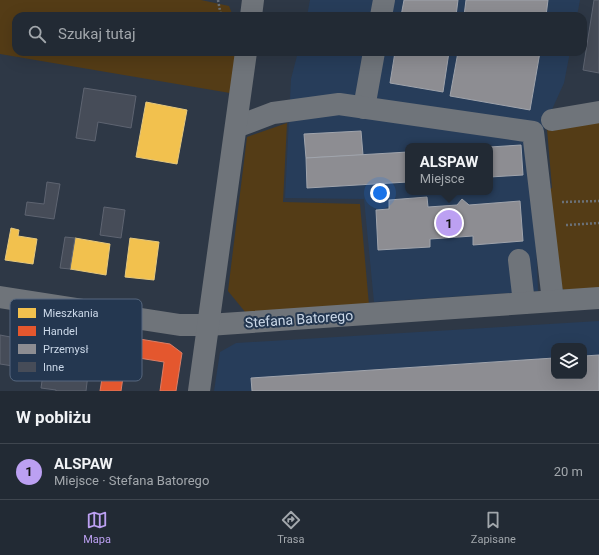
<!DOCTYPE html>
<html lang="pl">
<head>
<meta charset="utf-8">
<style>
	:root { --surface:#222a34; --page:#2e3640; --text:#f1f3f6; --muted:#a2a7ac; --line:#3f464f; --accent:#bca0f2 }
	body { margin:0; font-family:Roboto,sans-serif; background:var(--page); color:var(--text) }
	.controls { position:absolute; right:12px; bottom:12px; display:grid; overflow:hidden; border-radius:8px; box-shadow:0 4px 16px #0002 }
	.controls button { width:36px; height:36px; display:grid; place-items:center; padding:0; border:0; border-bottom:1px solid var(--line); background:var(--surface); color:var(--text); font:20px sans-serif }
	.you { position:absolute; left:380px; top:193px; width:14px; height:14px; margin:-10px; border:3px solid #fff; border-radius:50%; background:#1a73e8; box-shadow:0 0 0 6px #1a73e833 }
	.badge { display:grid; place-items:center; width:26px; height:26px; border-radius:50%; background:var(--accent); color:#111; font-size:13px; font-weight:700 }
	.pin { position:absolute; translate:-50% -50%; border:2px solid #fff; box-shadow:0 1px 4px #0006 }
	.popup { position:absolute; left:405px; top:143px; width:88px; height:52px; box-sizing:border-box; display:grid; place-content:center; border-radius:8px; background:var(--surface); filter:drop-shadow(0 1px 3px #0005); font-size:13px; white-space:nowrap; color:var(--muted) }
	.popup b { font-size:15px; color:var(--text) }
	.popup::after { content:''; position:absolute; left:50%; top:100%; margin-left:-8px; border:8px solid transparent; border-top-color:var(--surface) }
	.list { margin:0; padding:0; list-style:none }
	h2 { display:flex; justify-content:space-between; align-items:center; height:52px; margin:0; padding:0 16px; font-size:17px }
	h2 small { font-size:13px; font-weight:400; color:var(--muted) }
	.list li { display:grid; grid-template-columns:26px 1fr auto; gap:12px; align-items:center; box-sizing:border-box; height:56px; padding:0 16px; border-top:1px solid var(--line) }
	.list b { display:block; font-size:15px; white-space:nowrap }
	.list p { margin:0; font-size:13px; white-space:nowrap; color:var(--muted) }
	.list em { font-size:13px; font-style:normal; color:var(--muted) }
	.icon { flex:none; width:22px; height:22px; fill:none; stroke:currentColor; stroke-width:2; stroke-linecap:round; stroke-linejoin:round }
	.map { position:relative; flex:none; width:599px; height:391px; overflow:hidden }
	.search { position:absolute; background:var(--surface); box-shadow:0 4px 16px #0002; left:12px; right:12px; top:12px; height:44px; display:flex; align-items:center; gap:10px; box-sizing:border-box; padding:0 14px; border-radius:12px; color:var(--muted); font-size:15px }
	.sheet { height:108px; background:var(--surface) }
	nav { display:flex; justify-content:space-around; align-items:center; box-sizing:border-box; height:56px; border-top:1px solid var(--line); background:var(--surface); font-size:11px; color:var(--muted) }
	nav a { display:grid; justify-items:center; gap:2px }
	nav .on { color:var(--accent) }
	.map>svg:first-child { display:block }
	.built { fill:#273d5a; fill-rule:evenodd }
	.green { fill:#543c16 }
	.homes { fill:#f2c14e; stroke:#e6c87c }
	.shops { fill:#e4572e; stroke:#dc7e66 }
	.industry { fill:#8d8d92; stroke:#a0a4ac }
	.building { fill:#464c58; stroke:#5e6471 }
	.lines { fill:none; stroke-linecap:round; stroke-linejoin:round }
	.path { stroke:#6b7178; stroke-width:2.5; stroke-dasharray:2 2; stroke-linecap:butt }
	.minor { stroke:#6f747a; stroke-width:22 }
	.labels { text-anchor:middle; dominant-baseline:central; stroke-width:4; stroke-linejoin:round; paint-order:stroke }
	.street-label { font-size:14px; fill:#cbd8e8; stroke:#243750 }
	.key { fill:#243750; stroke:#56677e; stroke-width:1 }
	.key-label { font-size:11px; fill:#cbd8e8 }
</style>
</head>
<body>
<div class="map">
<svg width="599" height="391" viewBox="0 0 599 391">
	<rect width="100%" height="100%" fill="#2e3846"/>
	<g class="built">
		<path d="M310,0H580L577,16H307Z"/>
		<path d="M298,52H570L564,83L544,127L549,187L534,188L538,291L374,302L364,199L285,198L291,79ZM408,146H490V192H408Z"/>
		<path d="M599,321V391H214L220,352L236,343ZM554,346H584V376H554Z"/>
	</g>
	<g class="green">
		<path d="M0,0H201L229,6L233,16H16V52H236L230,93L0,54Z"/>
		<path d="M599,120V288L564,290L554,279L544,191L552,188L547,129L548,124Z"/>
		<path d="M287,123L283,202L360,204L369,305L246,313L228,291L247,137Z"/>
	</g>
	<g class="homes">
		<path d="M146,102L187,110L177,164L136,157Z"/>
		<path d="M11,228L19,230L18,236L37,239L33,264L5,260Z"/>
		<path d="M75,238L110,244L106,275L70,269Z"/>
		<path d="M130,238L159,242L154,280L125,277Z"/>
	</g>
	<path class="shops" d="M109,334L170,344L182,353L176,391H160L164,362L126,356L121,391H100Z"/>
	<g class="industry">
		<path d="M404,0H458L456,16H401Z"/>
		<path d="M466,0H548L546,16H464Z"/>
		<path d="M395,52H449L443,92L390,83Z"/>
		<path d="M458,52H540L530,110L450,96Z"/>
		<path d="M361,131L363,155L306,158L304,134Z"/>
		<path d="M521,145L523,175L490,177V147Z"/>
		<path d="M408,152V182L307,188L306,158Z"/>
		<path d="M427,197L428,207L457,205L462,199L469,205L520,201L523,241L473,245V236L430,239V247L378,250L376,210L389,209V200Z"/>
		<path d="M599,355V391H252L251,378L554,358V376H584V356Z"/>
	</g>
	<g class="building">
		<path d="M594,0H599V73L583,70Z"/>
		<path d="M84,88L136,96L131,128L98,122L95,141L76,138Z"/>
		<path d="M47,182L60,184L54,219L25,215L27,202L44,204Z"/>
		<path d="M104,207L125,210L121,238L100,235Z"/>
		<path d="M65,237L75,238L70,269L60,268Z"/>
		<path d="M0,335L21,339L19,352H16L13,366L0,364Z"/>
		<path d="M48,346L53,347L56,352L72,354L73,347L92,350L90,365L87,364L85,374H88L86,391H56V390L41,388L45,360L42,356L43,350Z"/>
	</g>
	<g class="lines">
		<g class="path">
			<path d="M218,0L221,16"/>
			<path d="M562,202L599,201"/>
			<path d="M566,225L599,223"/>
		</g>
		<g class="minor">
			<path d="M251,16L253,0"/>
			<path d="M381,16L384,0"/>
			<path d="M364,108L374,52"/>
			<path d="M552,120L599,112"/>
			<path d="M236,127L273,113L339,104L533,132L553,301"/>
			<path d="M519,260L524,303"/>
			<path d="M0,297L180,325H208L599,298"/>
			<path d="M199,391L246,52"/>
		</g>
	</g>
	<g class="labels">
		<g class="street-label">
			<text transform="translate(299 319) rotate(-4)">Stefana Batorego</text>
		</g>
	</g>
	<rect x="10" y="299" width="132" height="82" rx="6" class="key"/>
	<rect x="18" y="308" width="18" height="10" fill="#f2c14e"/>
	<rect x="18" y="326" width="18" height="10" fill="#e4572e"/>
	<rect x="18" y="344" width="18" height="10" fill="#8d8d92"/>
	<rect x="18" y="362" width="18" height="10" fill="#464c58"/>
	<g class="key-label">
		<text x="43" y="317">Mieszkania</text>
		<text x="43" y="335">Handel</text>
		<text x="43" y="353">Przemysł</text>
		<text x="43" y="371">Inne</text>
	</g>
</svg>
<div class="controls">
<button><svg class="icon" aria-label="layers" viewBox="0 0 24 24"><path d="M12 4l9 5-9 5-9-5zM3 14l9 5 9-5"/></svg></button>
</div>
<div class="you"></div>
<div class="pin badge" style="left:449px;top:223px">1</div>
<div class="popup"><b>ALSPAW</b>Miejsce</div>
<div class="search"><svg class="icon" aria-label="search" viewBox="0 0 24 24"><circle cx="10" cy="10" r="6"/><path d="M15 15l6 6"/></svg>Szukaj tutaj</div>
</div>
<section class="sheet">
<h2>W pobliżu<small></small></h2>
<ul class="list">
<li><span class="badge">1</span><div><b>ALSPAW</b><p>Miejsce · Stefana Batorego</p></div><em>20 m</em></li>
</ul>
</section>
<nav>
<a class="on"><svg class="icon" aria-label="map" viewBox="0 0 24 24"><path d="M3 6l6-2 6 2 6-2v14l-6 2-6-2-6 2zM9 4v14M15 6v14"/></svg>Mapa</a>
<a><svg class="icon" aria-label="directions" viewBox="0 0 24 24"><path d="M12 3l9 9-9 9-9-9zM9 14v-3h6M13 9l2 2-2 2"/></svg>Trasa</a>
<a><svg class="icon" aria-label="saved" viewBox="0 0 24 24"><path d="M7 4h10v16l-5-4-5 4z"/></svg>Zapisane</a>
</nav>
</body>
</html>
